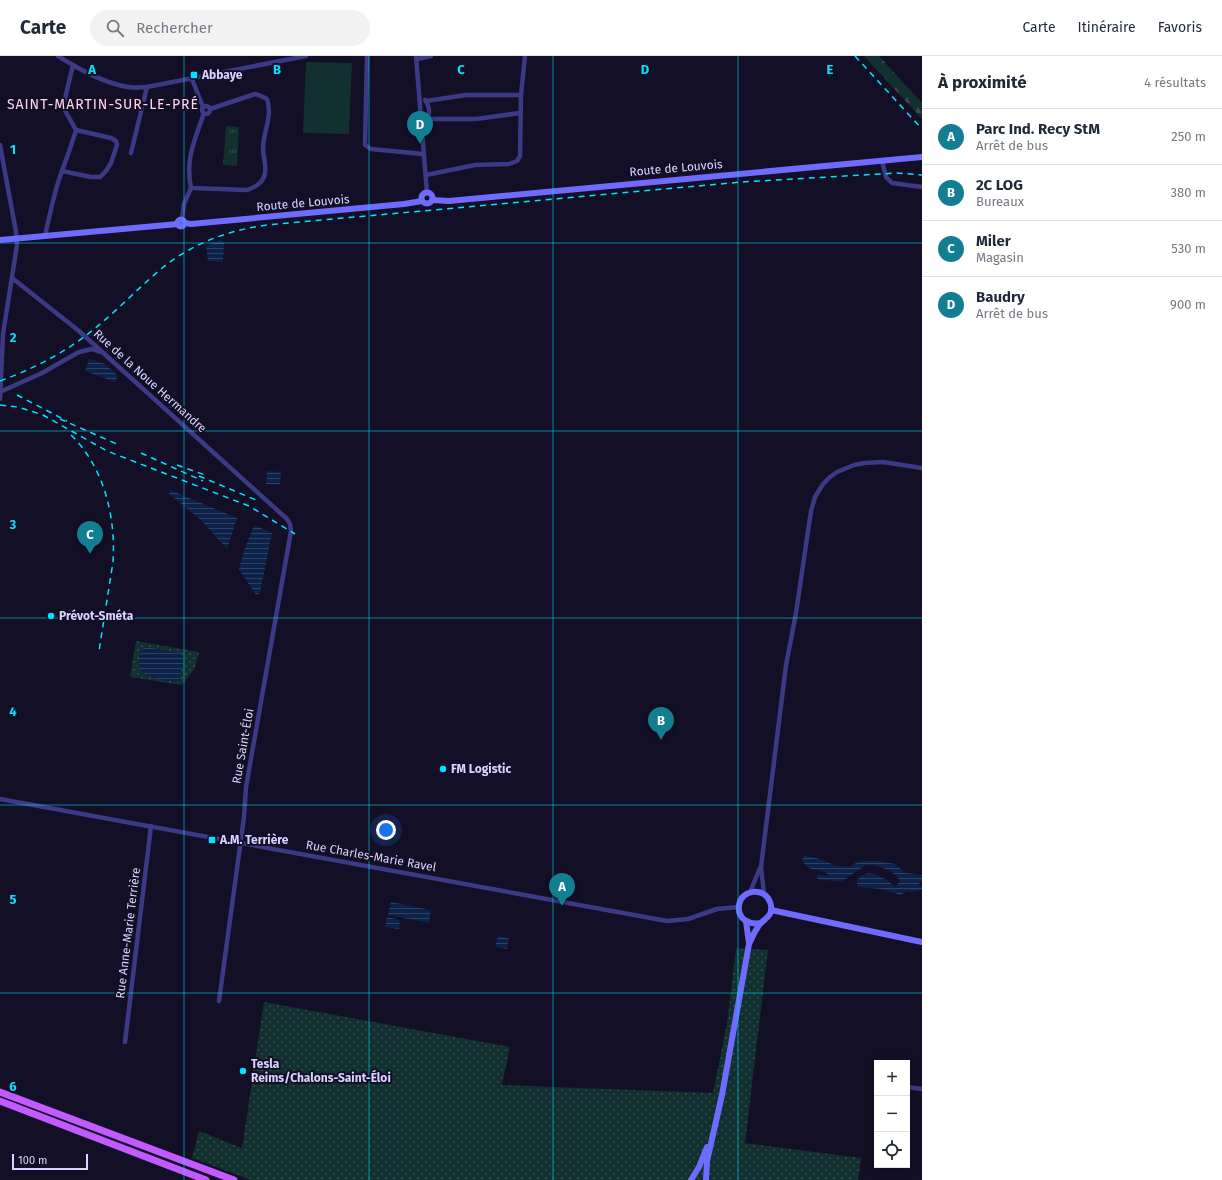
<!DOCTYPE html>
<html lang="fr">
<head>
<meta charset="utf-8">
<style>
	:root { --surface:#fff; --page:#f2f2f3; --text:#1f2937; --muted:#747a83; --line:#e0e1e3; --accent:#117e91 }
	body { margin:0; font-family:"Fira Sans",sans-serif; background:var(--page); color:var(--text) }
	.controls { position:absolute; right:12px; bottom:12px; display:grid; overflow:hidden; border-radius:0px; box-shadow:0 2px 10px #0003 }
	.controls button { width:36px; height:36px; display:grid; place-items:center; padding:0; border:0; border-bottom:1px solid var(--line); background:var(--surface); color:var(--text); font:20px sans-serif }
	.scale { position:absolute; left:12px; bottom:10px; width:76px; box-sizing:border-box; padding-left:4px; border:2px solid #d9d4ff; border-top:0; font-size:11px; line-height:14px; white-space:nowrap; color:#d9d4ff; -webkit-text-stroke:3px #130f26; paint-order:stroke }
	.you { position:absolute; left:386px; top:774px; width:14px; height:14px; margin:-10px; border:3px solid #fff; border-radius:50%; background:#1a73e8; box-shadow:0 0 0 6px #1a73e833 }
	.badge { display:grid; place-items:center; width:26px; height:26px; border-radius:50%; background:var(--accent); color:#fff; font-size:13px; font-weight:700 }
	.pin { position:absolute; translate:-50% -33px; filter:drop-shadow(0 1px 2px #0008) }
	.pin::after { content:''; position:absolute; top:21px; width:14px; height:12px; background:inherit; clip-path:polygon(0 0,100% 0,50% 100%) }
	.list { margin:0; padding:0; list-style:none }
	h2 { display:flex; justify-content:space-between; align-items:center; height:52px; margin:0; padding:0 16px; font-size:17px }
	h2 small { font-size:13px; font-weight:400; color:var(--muted) }
	.list li { display:grid; grid-template-columns:26px 1fr auto; gap:12px; align-items:center; box-sizing:border-box; height:56px; padding:0 16px; border-top:1px solid var(--line) }
	.list b { display:block; font-size:15px; white-space:nowrap }
	.list p { margin:0; font-size:13px; white-space:nowrap; color:var(--muted) }
	.list em { font-size:13px; font-style:normal; color:var(--muted) }
	.icon { flex:none; width:22px; height:22px; fill:none; stroke:currentColor; stroke-width:2; stroke-linecap:round; stroke-linejoin:round }
	.map { position:relative; flex:none; width:922px; height:1124px; overflow:hidden }
	header { display:flex; align-items:center; gap:24px; box-sizing:border-box; height:56px; padding:0 20px; background:var(--surface); border-bottom:1px solid var(--line) }
	header strong { font-size:19px }
	nav { display:flex; gap:22px; margin-inline-start:auto; font-size:14px }
	.search { width:280px; height:36px; background:var(--page); display:flex; align-items:center; gap:10px; box-sizing:border-box; padding:0 14px; border-radius:22px; color:var(--muted); font-size:15px }
	main { display:flex }
	aside { flex:1; background:var(--surface) }
	.map>svg:first-child { display:block }
	.grass { fill:url(#grass-dots) }
	.forest { fill:url(#forest-firs) }
	.park { fill:url(#park-tufts) }
	.garden { fill:#12302f }
	.water { fill:url(#water-rules) }
	.lines { fill:none; stroke-linecap:round; stroke-linejoin:round }
	.street { stroke:#3d3a85; stroke-width:4.5 }
	.secondary { stroke:#6f6bff; stroke-width:6 }
	.primary { stroke:#c25bff; stroke-width:7 }
	.rail { stroke:#00e5ff; stroke-width:1.5; stroke-dasharray:6 5; stroke-linecap:butt }
	.grid { fill:none; stroke:#00e5ff; stroke-width:1; stroke-opacity:0.55 }
	.poi-dot { fill:#00e5ff; stroke:#130f26; stroke-width:1.5 }
	.labels { text-anchor:middle; dominant-baseline:central; stroke-width:4; stroke-linejoin:round; paint-order:stroke }
	.poi-label { font-size:12px; font-weight:bold; fill:#d9d4ff; stroke:#130f26; text-anchor:start }
	.street-label { font-size:12px; fill:#d9d4ff; stroke:#130f26 }
	.quarter-label { font-size:14px; letter-spacing:1px; fill:#ffd6f0; stroke:#130f26 }
	.grid-label { font-size:13px; text-anchor:middle; font-weight:bold; fill:#00e5ff; stroke:#130f26; stroke-width:4; stroke-linejoin:round; paint-order:stroke }
</style>
</head>
<body>
<header>
<strong>Carte</strong>
<div class="search"><svg class="icon" aria-label="search" viewBox="0 0 24 24"><circle cx="10" cy="10" r="6"/><path d="M15 15l6 6"/></svg>Rechercher</div>
<nav><a>Carte</a><a>Itinéraire</a><a>Favoris</a></nav>
</header>
<main>
<div class="map">
<svg width="922" height="1124" viewBox="0 0 922 1124">
	<defs>
		<pattern id="grass-dots" width="8" height="8" patternUnits="userSpaceOnUse"><rect width="8" height="8" fill="#12302f"/><path d="M2 2h.1M6 6h.1" fill="none" stroke="#344d4e" stroke-width="1.8" stroke-linecap="round"/></pattern>
		<pattern id="forest-firs" width="22" height="20" patternUnits="userSpaceOnUse"><rect width="22" height="20" fill="#12302f"/><path d="M5 1l3.5 6h-7zM16 11l3.5 6h-7z" fill="#344d4e"/></pattern>
		<pattern id="park-tufts" width="24" height="20" patternUnits="userSpaceOnUse"><rect width="24" height="20" fill="#12302f"/><path d="M3 7l-1-3M5 7V3M7 7l1-3M15 17l-1-3M17 17v-4M19 17l1-3" fill="none" stroke="#344d4e"/></pattern>
		<pattern id="water-rules" width="6" height="5" patternUnits="userSpaceOnUse"><rect width="6" height="5" fill="#0c2248"/><path d="M0 2.5h6" fill="none" stroke="#2f4163"/></pattern>
	</defs>
	<rect width="100%" height="100%" fill="#130f26"/>
	<g class="grass">
		<path d="M136,585L199,596L195,612L182,629L130,621Z"/>
		<path d="M736,892L768,894L745,1087L861,1102L858,1124H251L192,1102L199,1075L242,1092L264,946L510,991L502,1029L713,1037L727,967Z"/>
	</g>
	<path class="forest" d="M864,0H879L922,47V63Z"/>
	<path class="park" d="M226,70L239,71L237,110L223,109Z"/>
	<path class="garden" d="M306,6L352,7L349,78L303,77Z"/>
	<g class="water">
		<path d="M222,183L224,187L223,206L208,205L206,190Z"/>
		<path d="M89,303L105,308L118,320L115,326L85,315Z"/>
		<path d="M267,415L281,416L280,429L266,428Z"/>
		<path d="M170,434L237,462L227,493L201,464L169,438Z"/>
		<path d="M254,469L272,477L260,537L256,539L239,513L244,495Z"/>
		<path d="M146,591L180,597L184,601L179,626C164,624 147,625 138,611L141,595Z"/>
		<path d="M804,800C810,800 829,805 833,809L850,811L859,805H878L895,808L904,816L907,817L922,819V825L919,828V830H922V834L910,836L907,834L901,839L881,833L859,831L857,830V824C868,810 885,822 895,831L900,825C894,814 879,809 866,809L841,826L818,823L816,821L818,819L827,820L828,819C823,812 816,816 809,812C806,811 804,807 802,804Z"/>
		<path d="M391,846L431,854L429,867L388,859Z"/>
		<path d="M387,861L400,864L399,873L385,871Z"/>
		<path d="M498,880L509,882L507,893L495,891Z"/>
	</g>
	<g class="lines">
		<g class="street">
			<path d="M58,0C79,13 103,27 128,31C134,32 141,31 147,31L306,0"/>
			<path d="M367,0L365,89L371,93L423,98"/>
			<path d="M416,0L427,137"/>
			<path d="M417,3L431,0"/>
			<path d="M192,23L203,51"/>
			<path d="M425,44C430,51 431,57 426,65"/>
			<path d="M426,45L466,39H521"/>
			<circle cx="206" cy="54" r="4"/>
			<path d="M204,57C195,84 185,102 191,132L247,134C255,131 261,128 264,121C268,112 263,102 263,93C263,76 273,60 267,43L261,40L255,38L210,53"/>
			<path d="M427,63H476L520,57"/>
			<path d="M0,89L16,176L17,189L3,278L0,343"/>
			<path d="M131,97L147,31"/>
			<path d="M882,105L886,121L892,127L922,131"/>
			<path d="M62,115L91,121H100L106,115L111,107L117,89L116,85L111,82L76,74"/>
			<path d="M426,119L475,109L509,108L517,105L520,100L521,39L525,0"/>
			<path d="M182,163L184,148L191,132"/>
			<path d="M45,180C50,158 54,136 62,115C67,101 72,88 76,74L63,51L73,9"/>
			<path d="M12,222L79,275L287,463L290,468L291,475L246,731L244,761L219,945"/>
			<path d="M0,336L42,317L79,296L92,293L100,296"/>
			<path d="M0,743L667,865L688,863L717,853L739,851"/>
			<path d="M750,836L760,812"/>
			<path d="M764,838L761,811L786,609L796,557L811,455L815,441L823,428L830,421L837,416L854,409L864,407L883,406L922,412"/>
			<path d="M125,986L151,770"/>
			<path d="M907,1031L922,1033"/>
			<path d="M876,1037L877,1036"/>
		</g>
		<g class="secondary">
			<circle cx="427" cy="142" r="5.5"/>
			<path d="M432,144L449,145L922,101"/>
			<circle cx="181" cy="167" r="3.5"/>
			<path d="M185,167L191,168L404,148L422,145"/>
			<path d="M0,184L178,168"/>
			<path d="M771,854L922,886"/>
			<path d="M746,865L749,887"/>
			<path d="M691,1124L699,1111L707,1091"/>
			<path d="M706,1124L707,1105L722,1039L749,888C752,881 755,875 759,869C765,862 775,859 770,846C765,831 741,833 739,849C737,863 749,869 761,867"/>
		</g>
		<g class="primary">
			<path d="M0,1036L234,1124"/>
			<path d="M0,1045L206,1124"/>
		</g>
		<g class="rail">
			<path d="M855,0L922,73"/>
			<path d="M0,325C33,313 66,296 93,274C119,253 141,229 166,209C196,186 230,174 267,169L742,126L897,117L922,119"/>
			<path d="M17,339L67,365"/>
			<path d="M0,349L18,351L43,359L107,395L249,450L295,478"/>
			<path d="M60,363L119,389"/>
			<path d="M71,379C104,411 116,461 113,506L99,595"/>
			<path d="M141,397L203,425"/>
			<path d="M177,409L205,419"/>
			<path d="M199,420L256,444"/>
		</g>
	</g>
	<path class="grid" d="M184,0V1124M369,0V1124M553,0V1124M738,0V1124M0,187H922M0,375H922M0,562H922M0,749H922M0,937H922"/>
	<g class="poi-dot">
		<rect x="190" y="15" width="8" height="8" rx="2"/>
		<circle cx="51" cy="560" r="4"/>
		<circle cx="443" cy="713" r="4"/>
		<rect x="208" y="780" width="8" height="8" rx="2"/>
		<circle cx="243" cy="1015" r="4"/>
	</g>
	<g class="labels">
		<g class="poi-label">
			<text x="202" y="19">Abbaye</text>
			<text x="59" y="560">Prévot-Sméta</text>
			<text x="451" y="713">FM Logistic</text>
			<text x="220" y="784">A.M. Terrière</text>
			<text x="251" y="1008">Tesla<tspan x="251" dy="14">Reims/Chalons-Saint-Éloi</tspan></text>
		</g>
		<g class="street-label">
			<text transform="translate(676 112) rotate(-5)">Route de Louvois</text>
			<text transform="translate(303 147) rotate(-5)">Route de Louvois</text>
			<text transform="translate(150 325) rotate(42)">Rue de la Noue Hermandre</text>
			<text transform="translate(243 690) rotate(-80)">Rue Saint-Éloi</text>
			<text transform="translate(371 800) rotate(10)">Rue Charles-Marie Ravel</text>
			<text transform="translate(128 877) rotate(-83)">Rue Anne-Marie Terrière</text>
		</g>
		<g class="quarter-label">
			<text x="103" y="48">SAINT-MARTIN-SUR-LE-PRÉ</text>
		</g>
	</g>
	<g class="grid-label">
		<text x="92" y="18">A</text>
		<text x="277" y="18">B</text>
		<text x="461" y="18">C</text>
		<text x="645" y="18">D</text>
		<text x="830" y="18">E</text>
		<text x="13" y="98">1</text>
		<text x="13" y="286">2</text>
		<text x="13" y="473">3</text>
		<text x="13" y="660">4</text>
		<text x="13" y="848">5</text>
		<text x="13" y="1035">6</text>
	</g>
</svg>
<div class="controls">
<button>+</button>
<button>−</button>
<button><svg class="icon" aria-label="locate" viewBox="0 0 24 24"><circle cx="12" cy="12" r="6"/><path d="M12 2v4M12 18v4M2 12h4M18 12h4"/></svg></button>
</div>
<div class="scale">100 m</div>
<div class="you"></div>
<div class="pin badge" style="left:562px;top:850px">A</div>
<div class="pin badge" style="left:661px;top:684px">B</div>
<div class="pin badge" style="left:90px;top:498px">C</div>
<div class="pin badge" style="left:420px;top:88px">D</div>
</div>
<aside>
<h2>À proximité<small>4 résultats</small></h2>
<ul class="list">
<li><span class="badge">A</span><div><b>Parc Ind. Recy StM</b><p>Arrêt de bus</p></div><em>250 m</em></li>
<li><span class="badge">B</span><div><b>2C LOG</b><p>Bureaux</p></div><em>380 m</em></li>
<li><span class="badge">C</span><div><b>Miler</b><p>Magasin</p></div><em>530 m</em></li>
<li><span class="badge">D</span><div><b>Baudry</b><p>Arrêt de bus</p></div><em>900 m</em></li>
</ul>
</aside>
</main>
</body>
</html>
